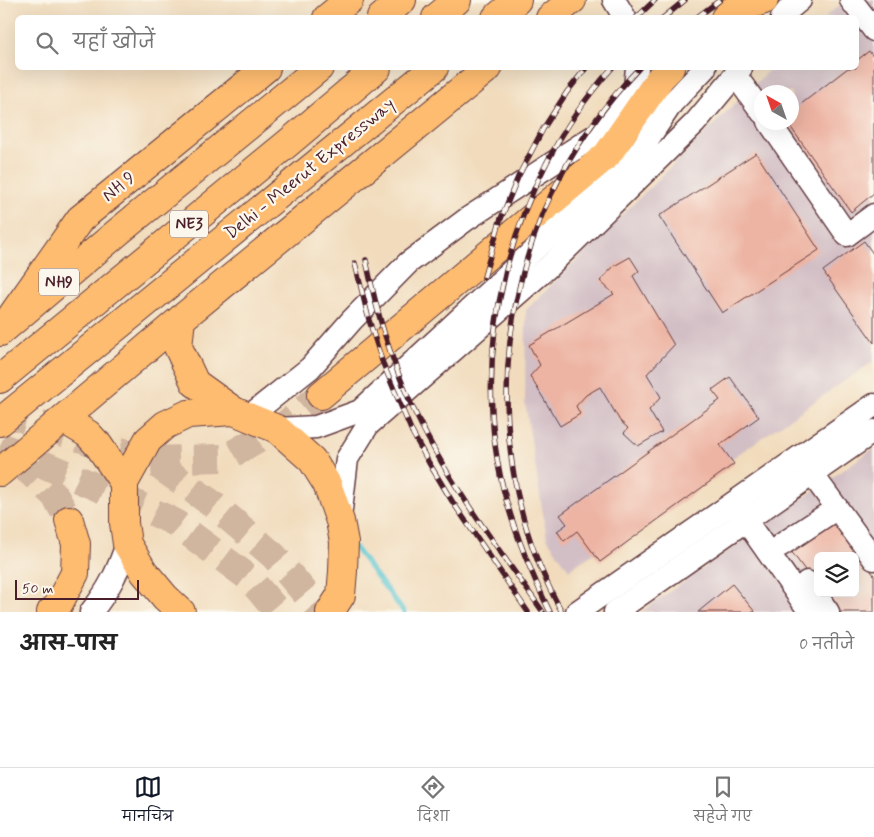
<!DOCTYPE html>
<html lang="hi">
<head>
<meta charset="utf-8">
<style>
	:root { --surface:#fff; --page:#f6f6f6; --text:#222; --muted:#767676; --line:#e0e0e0; --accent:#111827 }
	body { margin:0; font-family:Mynerve,"Playpen Sans Deva",sans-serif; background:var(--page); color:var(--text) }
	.controls { position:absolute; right:15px; bottom:15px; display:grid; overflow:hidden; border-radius:8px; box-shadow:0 5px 20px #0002 }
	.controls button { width:45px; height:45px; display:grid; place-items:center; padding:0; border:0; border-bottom:1px solid var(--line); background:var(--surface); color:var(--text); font:25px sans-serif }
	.compass { position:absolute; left:754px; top:85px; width:45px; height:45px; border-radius:50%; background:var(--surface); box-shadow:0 5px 20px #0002; rotate:320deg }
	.scale { position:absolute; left:15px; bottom:12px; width:124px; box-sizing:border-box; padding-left:5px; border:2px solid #4a1f2b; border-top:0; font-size:14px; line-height:18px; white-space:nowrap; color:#4a1f2b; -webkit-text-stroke:4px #fbf7ec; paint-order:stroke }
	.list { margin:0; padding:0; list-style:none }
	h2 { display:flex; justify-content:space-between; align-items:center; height:65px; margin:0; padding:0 20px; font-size:21px }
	h2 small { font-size:16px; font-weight:400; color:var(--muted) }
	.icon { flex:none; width:28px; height:28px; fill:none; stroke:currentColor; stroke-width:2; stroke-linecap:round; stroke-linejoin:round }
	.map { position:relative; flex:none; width:874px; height:612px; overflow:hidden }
	.search { position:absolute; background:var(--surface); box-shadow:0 5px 20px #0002; left:15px; right:15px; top:15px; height:55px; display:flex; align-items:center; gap:12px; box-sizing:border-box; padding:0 18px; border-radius:8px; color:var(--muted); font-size:19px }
	.sheet { height:155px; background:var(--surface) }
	nav { display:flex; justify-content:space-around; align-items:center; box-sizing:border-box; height:70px; border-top:1px solid var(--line); background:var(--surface); font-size:14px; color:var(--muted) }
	nav a { display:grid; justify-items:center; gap:2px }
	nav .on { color:var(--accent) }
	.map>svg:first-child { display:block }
	.industrial { fill:#d2bec5; fill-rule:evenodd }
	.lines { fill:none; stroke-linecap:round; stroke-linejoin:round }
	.stream { stroke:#58c5cf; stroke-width:5 }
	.building { fill:#edb4a3 }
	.highway-tunnel { stroke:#d0b59f; stroke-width:28; stroke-dasharray:28 14; stroke-linecap:butt }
	.minor-casing { stroke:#633b41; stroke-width:25 }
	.major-casing { stroke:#633b41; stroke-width:30 }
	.highway-casing { stroke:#633b41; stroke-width:30 }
	.minor { stroke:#fff; stroke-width:22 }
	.major { stroke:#febc70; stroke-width:28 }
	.highway { stroke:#febc70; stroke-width:28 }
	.rail-casing { stroke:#4a1f2b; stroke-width:5.5 }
	.rail { stroke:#fbf7ec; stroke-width:4; stroke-dasharray:11; stroke-linecap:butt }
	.labels { text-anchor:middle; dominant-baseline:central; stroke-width:4.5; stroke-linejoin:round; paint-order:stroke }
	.shield { fill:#fbf7ec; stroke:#7f6065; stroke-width:1 }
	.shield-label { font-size:16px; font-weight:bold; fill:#4a1f2b }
	.street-label { font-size:18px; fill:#4a1f2b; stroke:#fbf7ec }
</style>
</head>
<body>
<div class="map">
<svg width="874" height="612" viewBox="0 0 874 612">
	<rect width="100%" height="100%" fill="#fbf7ec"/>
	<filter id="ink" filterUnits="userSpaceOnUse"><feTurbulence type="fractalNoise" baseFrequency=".02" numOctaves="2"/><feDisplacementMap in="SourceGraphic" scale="10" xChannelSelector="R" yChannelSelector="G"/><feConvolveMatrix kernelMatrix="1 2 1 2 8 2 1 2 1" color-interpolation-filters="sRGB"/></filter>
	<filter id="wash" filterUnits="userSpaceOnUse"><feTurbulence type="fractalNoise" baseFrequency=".0096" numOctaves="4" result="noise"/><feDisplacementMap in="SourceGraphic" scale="20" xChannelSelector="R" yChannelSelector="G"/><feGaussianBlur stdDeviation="1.12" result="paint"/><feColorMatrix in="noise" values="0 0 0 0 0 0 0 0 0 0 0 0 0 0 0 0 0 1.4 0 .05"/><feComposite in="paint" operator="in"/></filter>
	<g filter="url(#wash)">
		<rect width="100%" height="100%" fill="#f1dbbc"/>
		<g class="industrial">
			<path d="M846,0H874V361L569,570L547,538L525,403L526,310L771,68H856V18L825,17ZM762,92H792V122H762Z"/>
			<path d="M874,448V612H641ZM818,556H855V593H818Z"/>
		</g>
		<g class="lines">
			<path class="stream" d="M355,548L404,612"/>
		</g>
		<g id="blocks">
			<g class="building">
				<path d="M869,51L874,58V193L851,212L787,122H792V111L848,68H856V61Z"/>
				<path d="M756,153L819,250L722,313L659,216Z"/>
				<path d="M864,241L874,255V343L823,271Z"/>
				<path d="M630,257L639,271L633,276L674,345L647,374L661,397L649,410L662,432L638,446L624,433L628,428L620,421L600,387L586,395L576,406L580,414L560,426L530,376L540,365L529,345L614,294L600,281L614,266Z"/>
				<path d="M730,377L759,417L720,445L734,464L600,562L577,531L564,541L557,531L567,524L560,515L720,400L712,390Z"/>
				<path d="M833,520L874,575V612H835L822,593H855V556H818V588L791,551Z"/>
				<path d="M732,584L755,612H698Z"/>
			</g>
		</g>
	</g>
	<g filter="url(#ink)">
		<use href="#blocks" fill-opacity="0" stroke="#633b41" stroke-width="1"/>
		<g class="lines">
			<g class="highway-tunnel">
				<path d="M0,411L94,443L151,460L214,505L274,556L321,612"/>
				<path d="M0,446L134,503L174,522L249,578L278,612"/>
				<path d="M151,460L225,458L286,424L321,395"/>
				<path d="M15,461L30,472L55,496L69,520"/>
			</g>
			<g class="minor-casing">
				<g id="minor">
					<path d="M614,0L625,18"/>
					<path d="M851,0L874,30"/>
					<path d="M782,18L788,10L800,0"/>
					<path d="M735,75L762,112"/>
					<path d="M769,122L847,235L874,215"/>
					<path d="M248,417L310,368L352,320L408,263L467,219L599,133L635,87L637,68"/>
					<path d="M277,429L316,427L360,411L638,154L672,103L705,68"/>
					<path d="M812,474L874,559"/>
					<path d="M737,508L810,612"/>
					<path d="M340,518L347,459L368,425L548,267L695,123L741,68"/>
					<path d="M781,545L837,508"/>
					<path d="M807,582L828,612"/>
					<path d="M91,612C109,590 118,571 127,544"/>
					<path d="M577,612L874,405"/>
					<path d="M615,612L874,431"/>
				</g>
			</g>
			<g class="major-casing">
				<g id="major">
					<path d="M327,18L349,0"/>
					<path d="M11,317L80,219L266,68"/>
					<path d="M181,612L165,597L144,572L127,544L124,523V483L148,440L165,425L188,414L234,411L277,429L312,460L327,484L340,521L344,542L343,571L341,595L330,612"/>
				</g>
			</g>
			<g class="highway-casing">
				<g id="highway">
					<path d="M381,18L402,0"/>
					<path d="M436,18L457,0"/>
					<path d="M496,18L517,0"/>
					<path d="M550,18L572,0"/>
					<path d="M725,18L732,11L764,0"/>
					<path d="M181,319L178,347L195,383L234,411"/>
					<path d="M0,332L118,232L319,68"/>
					<path d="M0,379L288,143L377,68"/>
					<path d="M321,395L607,155L661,77L670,68"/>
					<path d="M63,419L88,434L99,446L124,483"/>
					<path d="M0,422L434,68"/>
					<path d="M0,472L181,319L488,68"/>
					<path d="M51,612L57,607L75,573L76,544L69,520"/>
				</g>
			</g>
			<use href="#minor" class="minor"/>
			<use href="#major" class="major"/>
			<use href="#highway" class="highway"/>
			<g class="rail-casing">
				<g id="rail">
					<path d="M636,18L655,0"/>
					<path d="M663,18L685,0"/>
					<path d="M696,18L720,0"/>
					<path d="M366,260C370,278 374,297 379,315C386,341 395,366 405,390C439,471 493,541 543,612"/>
					<path d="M355,263L369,320L382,361L412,432L429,463L452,501L528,612"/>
					<path d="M484,277L500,221L518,177L543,129L567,92L586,68"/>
					<path d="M550,612C533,577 518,541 507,503C465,355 510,181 612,68"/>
					<path d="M562,612C496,494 491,348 539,223C542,213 547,204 551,195C574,147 602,107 639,68"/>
				</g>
			</g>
			<use href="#rail" class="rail"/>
		</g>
	</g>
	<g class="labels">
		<g class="shield">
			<rect x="170" y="210.5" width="38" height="27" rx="4"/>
			<rect x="39" y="268.5" width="40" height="27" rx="4"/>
		</g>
		<g class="shield-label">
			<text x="189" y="224">NE3</text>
			<text x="59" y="282">NH9</text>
		</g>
		<g class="street-label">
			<text transform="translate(310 169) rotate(-39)">Delhi - Meerut Expressway</text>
			<text transform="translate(119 187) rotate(-39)">NH 9</text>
		</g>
	</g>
</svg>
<div class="controls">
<button><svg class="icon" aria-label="layers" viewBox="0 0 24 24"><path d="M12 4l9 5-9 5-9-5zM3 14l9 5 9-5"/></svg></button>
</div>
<svg class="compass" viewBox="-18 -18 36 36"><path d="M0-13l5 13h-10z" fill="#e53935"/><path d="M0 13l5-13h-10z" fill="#767676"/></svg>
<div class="scale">50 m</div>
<div class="search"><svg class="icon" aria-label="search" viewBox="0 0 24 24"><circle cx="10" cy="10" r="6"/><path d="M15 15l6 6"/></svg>यहाँ खोजें</div>
</div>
<section class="sheet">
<h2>आस-पास<small>0 नतीजे</small></h2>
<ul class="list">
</ul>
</section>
<nav>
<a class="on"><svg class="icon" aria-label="map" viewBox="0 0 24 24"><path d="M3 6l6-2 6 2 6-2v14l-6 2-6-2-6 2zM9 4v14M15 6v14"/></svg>मानचित्र</a>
<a><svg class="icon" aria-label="directions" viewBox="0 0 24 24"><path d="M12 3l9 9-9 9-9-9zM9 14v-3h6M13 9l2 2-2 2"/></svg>दिशा</a>
<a><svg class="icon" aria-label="saved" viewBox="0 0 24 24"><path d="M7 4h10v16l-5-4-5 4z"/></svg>सहेजे गए</a>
</nav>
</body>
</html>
